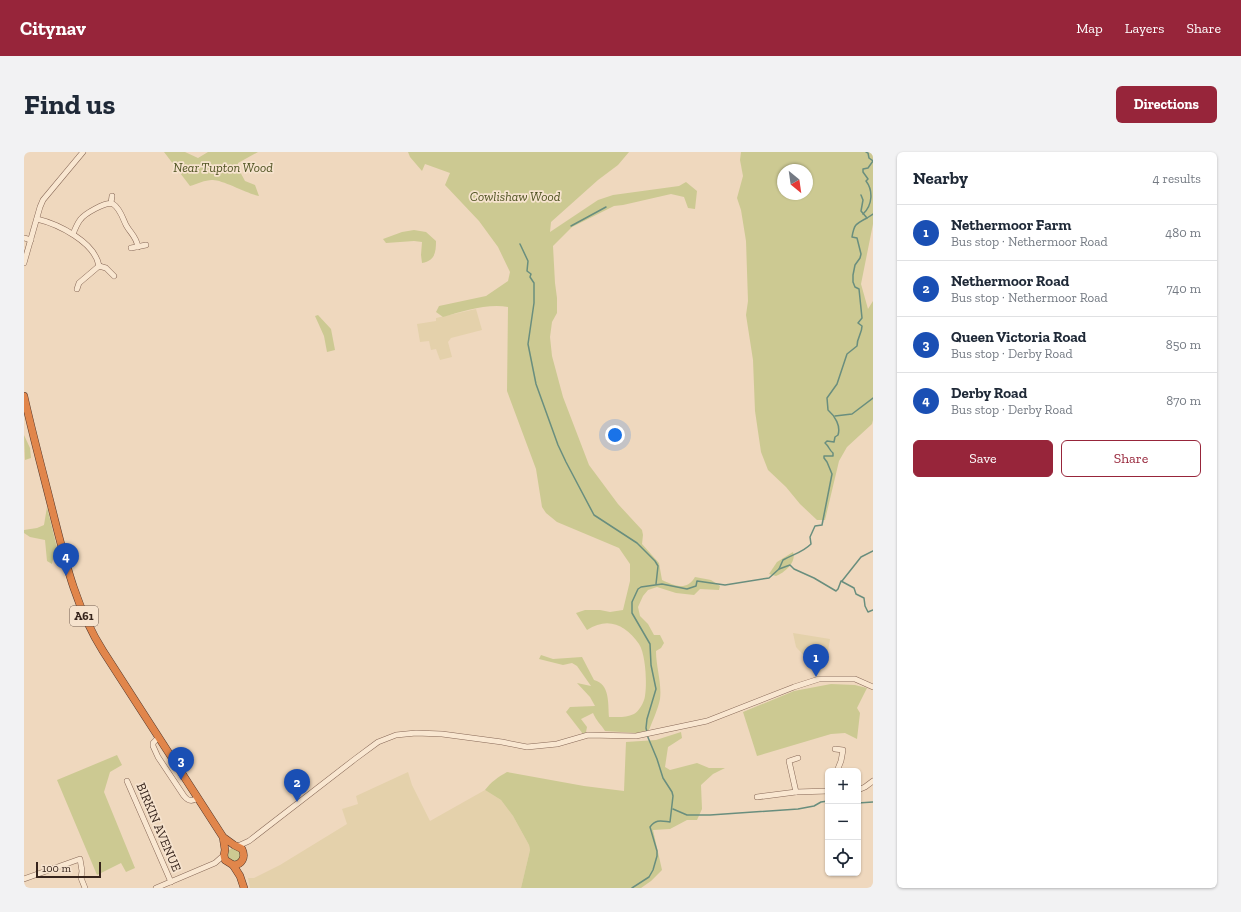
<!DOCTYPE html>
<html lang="en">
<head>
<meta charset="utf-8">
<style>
	:root { --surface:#fff; --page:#f2f2f3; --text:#1f2937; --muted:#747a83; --line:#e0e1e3; --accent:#97253a }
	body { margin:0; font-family:"Zilla Slab",serif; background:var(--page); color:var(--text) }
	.controls { position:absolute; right:12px; bottom:12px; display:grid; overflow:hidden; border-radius:6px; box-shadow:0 1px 3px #0004 }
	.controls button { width:36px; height:36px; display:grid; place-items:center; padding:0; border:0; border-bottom:1px solid var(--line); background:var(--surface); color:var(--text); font:20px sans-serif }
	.compass { position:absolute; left:753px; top:12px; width:36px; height:36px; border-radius:50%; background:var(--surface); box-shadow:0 1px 3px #0004; rotate:151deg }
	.scale { position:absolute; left:12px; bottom:10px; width:65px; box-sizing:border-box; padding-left:4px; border:2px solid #36241c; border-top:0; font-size:11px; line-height:14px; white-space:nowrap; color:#36241c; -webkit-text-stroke:3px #f6e3ce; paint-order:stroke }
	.you { position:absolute; left:591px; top:283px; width:14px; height:14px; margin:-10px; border:3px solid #fff; border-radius:50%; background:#1a73e8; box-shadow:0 0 0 6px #1a73e833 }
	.badge { display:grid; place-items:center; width:26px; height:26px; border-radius:50%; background:var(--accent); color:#fff; font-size:13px; font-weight:700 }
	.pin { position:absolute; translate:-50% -33px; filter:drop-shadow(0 1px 2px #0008) }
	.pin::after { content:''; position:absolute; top:21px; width:14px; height:12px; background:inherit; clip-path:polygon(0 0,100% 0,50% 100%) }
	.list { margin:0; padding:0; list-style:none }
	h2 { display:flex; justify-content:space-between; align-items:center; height:52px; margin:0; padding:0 16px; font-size:17px }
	h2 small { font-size:13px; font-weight:400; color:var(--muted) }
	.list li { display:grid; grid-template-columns:26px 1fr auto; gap:12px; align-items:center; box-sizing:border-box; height:56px; padding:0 16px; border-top:1px solid var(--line) }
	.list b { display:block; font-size:15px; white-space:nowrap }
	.list p { margin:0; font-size:13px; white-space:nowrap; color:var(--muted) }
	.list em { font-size:13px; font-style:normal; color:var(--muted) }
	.actions { display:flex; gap:8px; padding:12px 16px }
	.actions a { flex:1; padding:9px 0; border:1px solid var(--accent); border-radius:6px; text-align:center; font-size:14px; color:var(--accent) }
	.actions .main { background:var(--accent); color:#fff }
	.icon { flex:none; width:22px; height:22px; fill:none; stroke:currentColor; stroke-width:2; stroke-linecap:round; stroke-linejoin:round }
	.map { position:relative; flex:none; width:849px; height:736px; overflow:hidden; border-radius:6px }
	header { display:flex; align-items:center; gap:24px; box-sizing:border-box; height:56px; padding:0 20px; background:var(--accent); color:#fff }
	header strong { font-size:19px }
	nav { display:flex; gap:22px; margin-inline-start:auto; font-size:14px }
	.intro { display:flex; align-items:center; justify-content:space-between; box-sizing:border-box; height:96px; padding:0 24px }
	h1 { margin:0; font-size:28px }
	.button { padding:10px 18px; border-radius:6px; background:var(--accent); color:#fff; font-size:14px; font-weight:700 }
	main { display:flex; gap:24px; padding:0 24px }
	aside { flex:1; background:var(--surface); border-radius:6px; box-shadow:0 1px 3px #0004 }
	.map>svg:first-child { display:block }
	.farmland { fill:#e4d1ab }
	.green { fill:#ccc992; fill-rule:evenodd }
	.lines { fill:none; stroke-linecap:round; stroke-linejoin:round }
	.stream { stroke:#698e7e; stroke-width:1.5 }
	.minor-casing { stroke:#876857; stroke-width:6 }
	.highway-casing { stroke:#54372b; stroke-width:8 }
	.minor { stroke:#f9e7d1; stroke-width:5 }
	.highway { stroke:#e1864b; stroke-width:7 }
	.labels { text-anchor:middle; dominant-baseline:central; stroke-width:3.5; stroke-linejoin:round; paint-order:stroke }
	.shield { fill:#f6e3ce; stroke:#705d51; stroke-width:1 }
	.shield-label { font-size:12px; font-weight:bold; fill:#36241c }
	.park-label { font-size:13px; font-style:italic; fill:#4f5322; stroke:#f6e3ce }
	.street-label { font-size:13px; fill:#36241c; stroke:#f6e3ce }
</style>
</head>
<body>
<header>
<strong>Citynav</strong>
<nav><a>Map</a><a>Layers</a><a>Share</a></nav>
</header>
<div class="intro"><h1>Find us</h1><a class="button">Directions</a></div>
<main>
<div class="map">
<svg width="849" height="736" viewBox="0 0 849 736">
	<rect width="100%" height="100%" fill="#efd8be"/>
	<g class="farmland">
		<path d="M452,157L458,178L427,186L424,190L428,205L416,208L412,197L407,198L405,189L396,190L393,172L412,169V166Z"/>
		<path d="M769,481L806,487L804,499L796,521L772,495Z"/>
		<path d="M384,620L388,633L406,669L461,638L477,648L489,664L505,693L506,698L497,736H226L224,726H230L256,713L323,672L318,657L334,652L332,644Z"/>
	</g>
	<g class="green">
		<path d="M140,0H161L174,6L184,0H234L214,11V16L221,29L231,33L235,44C224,42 197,27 188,28C181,28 173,32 166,34Z"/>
		<path d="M384,0H605L594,13L574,28L527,70L526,80L574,48L589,43L655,34L662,30L673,39L671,57L664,56L660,45L647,42L599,53L590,54L548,75L529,94L531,131L533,146V161L528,170L526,185L528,204L539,245L565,313L594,352L618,378L619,383L618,392L635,411L638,428C651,434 663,439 671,425L687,428L696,434L695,438L676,437L670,443L652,441L633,435L624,438L619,444L614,455L616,464L624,472L630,483H636L640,491L637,496L632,499C632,515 638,531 636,547C634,557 629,568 625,578L613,581L581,579C576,571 573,570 569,561L557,567L563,575L562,580L559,582L542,560L546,555L571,554L566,545L553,531L567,534L553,514L548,511L539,513L515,507L517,503L529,507L558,505L570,528C586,532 584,551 585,565C594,565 602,566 610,562C615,559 620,551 621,544C623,532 622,503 615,492C602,473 584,464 563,478L552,461L561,458H576L586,460L599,458L606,429V412L595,396L533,370L522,361L518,355L512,317L483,239L484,155C465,151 438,159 419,165L412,160L415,154L462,144L484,129L486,120L474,95L455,69L421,33L426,21L401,12L398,19L386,5Z"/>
		<path d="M717,0H849V72L837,132L844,157L849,149V268L848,272L823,295L815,309L801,368H793L776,352L762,335L744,318L737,300L731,259L729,208L722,163L724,149L722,89L717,58L713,46L719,24L716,8ZM759,18H783V42H759Z"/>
		<path d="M390,78L402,80L412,89C412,100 411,109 398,111L397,103L398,90L390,89L362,91L359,87L378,80Z"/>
		<path d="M294,163L307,177L311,198L303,200L300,184L291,164Z"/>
		<path d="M0,283L6,296L7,306L1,308Z"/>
		<path d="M23,355L35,404L30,402L28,412L23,409L21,388L6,385L0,381V378L13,376L20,373Z"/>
		<path d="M769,400C773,410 760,421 752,424L745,422L753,410Z"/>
		<path d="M807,532L831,533L843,536L833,556L836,561L833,587L821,581L807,582L733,604L719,560L770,539Z"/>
		<path d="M657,580L658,586L644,595L641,615L646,618L673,611L685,616H701L689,622L677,633L678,657L673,668H663L646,677L629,678L638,718L627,729L617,736H497L506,698L505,693L489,664L477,648L461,638C467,630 474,625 483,620L560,634L600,639L602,590L632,588Z"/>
		<path d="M93,603L98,613L86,620L80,640L111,716L102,720L97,711L73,723L33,628Z"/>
		<circle cx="210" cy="703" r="7"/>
	</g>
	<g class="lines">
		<g class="stream">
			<path d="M839,62C849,53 849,38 842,29L844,27L839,20V17L844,16L849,9L845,6L844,1L842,0"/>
			<path d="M843,66L849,62"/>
			<path d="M547,74L582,55"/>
			<path d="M496,92L504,109L503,119L507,122L506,125L510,131V151L504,192L512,232L534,293L542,310L570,363L613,391L631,409L634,414L632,432"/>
			<path d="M811,264L828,262L849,246"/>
			<path d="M755,417L759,408C769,402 778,401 787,392L786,385L791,374L798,373L808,322L803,310L800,306V304H809V301C805,298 805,294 801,291L803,289L810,290L811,285L814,283C817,274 811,264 804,258L803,246L813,232L823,202L833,194C833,185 838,182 838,174L834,171L838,166L835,137L831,135L829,130V123L831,113L836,106L837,102L833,86L828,85C830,73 831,72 843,66L837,59L839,48L837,43"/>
			<path d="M818,429L837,405L849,399"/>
			<path d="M623,580L622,576L623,567L632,537L627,513L626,492L608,461V450L614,437L617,435L638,432L663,437L672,434L673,429L701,433L745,426L755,417L766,413L770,417L790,426L812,439L814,437L817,429L830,436L832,442L840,446L841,454L844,460L849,458"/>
			<path d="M834,651L849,650"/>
			<path d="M649,657L663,663H686L774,657L790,654L797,650L804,649"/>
			<path d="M608,736L625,725L629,718L633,704V699L626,675C632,667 637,669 646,670L649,644L648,640L639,626L633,607L623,583"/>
		</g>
		<g class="minor-casing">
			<g id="minor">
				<path d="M87,51L88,44"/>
				<path d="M13,67C34,72 71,90 75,114"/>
				<path d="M49,82C51,77 53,72 56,68C60,62 82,49 89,52C96,56 99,67 102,73C107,82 112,84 114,95"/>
				<path d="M0,86L7,88"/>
				<path d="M107,96L122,93"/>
				<path d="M0,111L16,55L19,48L59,0"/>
				<path d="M53,137L55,131L75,114L82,116L90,124"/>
				<path d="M134,586L129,591V594L134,605L160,644C164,649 168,650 173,646"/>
				<path d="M811,597L819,598L817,609L813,619"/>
				<path d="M103,629L147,730"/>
				<path d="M834,638L841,635L849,629"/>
				<path d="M772,640L765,609L774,606"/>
				<path d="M733,645L772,640L804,639"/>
				<path d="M214,694L225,689L331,607L354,590L372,583L392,581L418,582L478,590L503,595L533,592L564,583L612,584L683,569L770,535L795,527H831L849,535"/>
				<path d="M0,727L56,707L58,719L57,726L61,736"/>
				<path d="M132,736L191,711L200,703"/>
			</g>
		</g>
		<g class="highway-casing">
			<g id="highway">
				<path d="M0,244C8,280 18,317 27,353C40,404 51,455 79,499L199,685L210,693L218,697C222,705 218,713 209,713L201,708L200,703L201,698L199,685"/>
				<path d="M209,713L216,724L220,736"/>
			</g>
		</g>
		<use href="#minor" class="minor"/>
		<use href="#highway" class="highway"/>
	</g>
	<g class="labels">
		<rect class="shield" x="46" y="454" width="28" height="20" rx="3"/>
		<g class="shield-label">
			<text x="60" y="464">A61</text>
		</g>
		<g class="park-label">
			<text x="199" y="15">Near Tupton Wood</text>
			<text x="491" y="44">Cowlishaw Wood</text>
		</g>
		<g class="street-label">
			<text transform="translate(135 675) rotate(67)">BIRKIN AVENUE</text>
		</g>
	</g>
</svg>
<div class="controls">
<button>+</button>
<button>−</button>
<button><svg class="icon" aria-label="locate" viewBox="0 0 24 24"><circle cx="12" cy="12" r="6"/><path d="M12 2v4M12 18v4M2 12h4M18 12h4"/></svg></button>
</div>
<svg class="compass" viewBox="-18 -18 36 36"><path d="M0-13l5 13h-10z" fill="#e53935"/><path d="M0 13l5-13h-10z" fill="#747a83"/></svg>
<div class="scale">100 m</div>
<div class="you"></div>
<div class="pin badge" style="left:792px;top:525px;background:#1a4fb4">1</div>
<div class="pin badge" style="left:273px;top:650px;background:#1a4fb4">2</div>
<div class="pin badge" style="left:157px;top:628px;background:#1a4fb4">3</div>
<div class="pin badge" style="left:42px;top:424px;background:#1a4fb4">4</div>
</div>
<aside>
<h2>Nearby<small>4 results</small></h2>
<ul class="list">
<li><span class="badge" style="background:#1a4fb4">1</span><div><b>Nethermoor Farm</b><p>Bus stop · Nethermoor Road</p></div><em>480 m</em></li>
<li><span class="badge" style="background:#1a4fb4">2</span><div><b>Nethermoor Road</b><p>Bus stop · Nethermoor Road</p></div><em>740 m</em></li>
<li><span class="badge" style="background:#1a4fb4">3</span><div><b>Queen Victoria Road</b><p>Bus stop · Derby Road</p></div><em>850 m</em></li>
<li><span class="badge" style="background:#1a4fb4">4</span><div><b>Derby Road</b><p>Bus stop · Derby Road</p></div><em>870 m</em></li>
</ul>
<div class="actions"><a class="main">Save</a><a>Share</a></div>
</aside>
</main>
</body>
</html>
